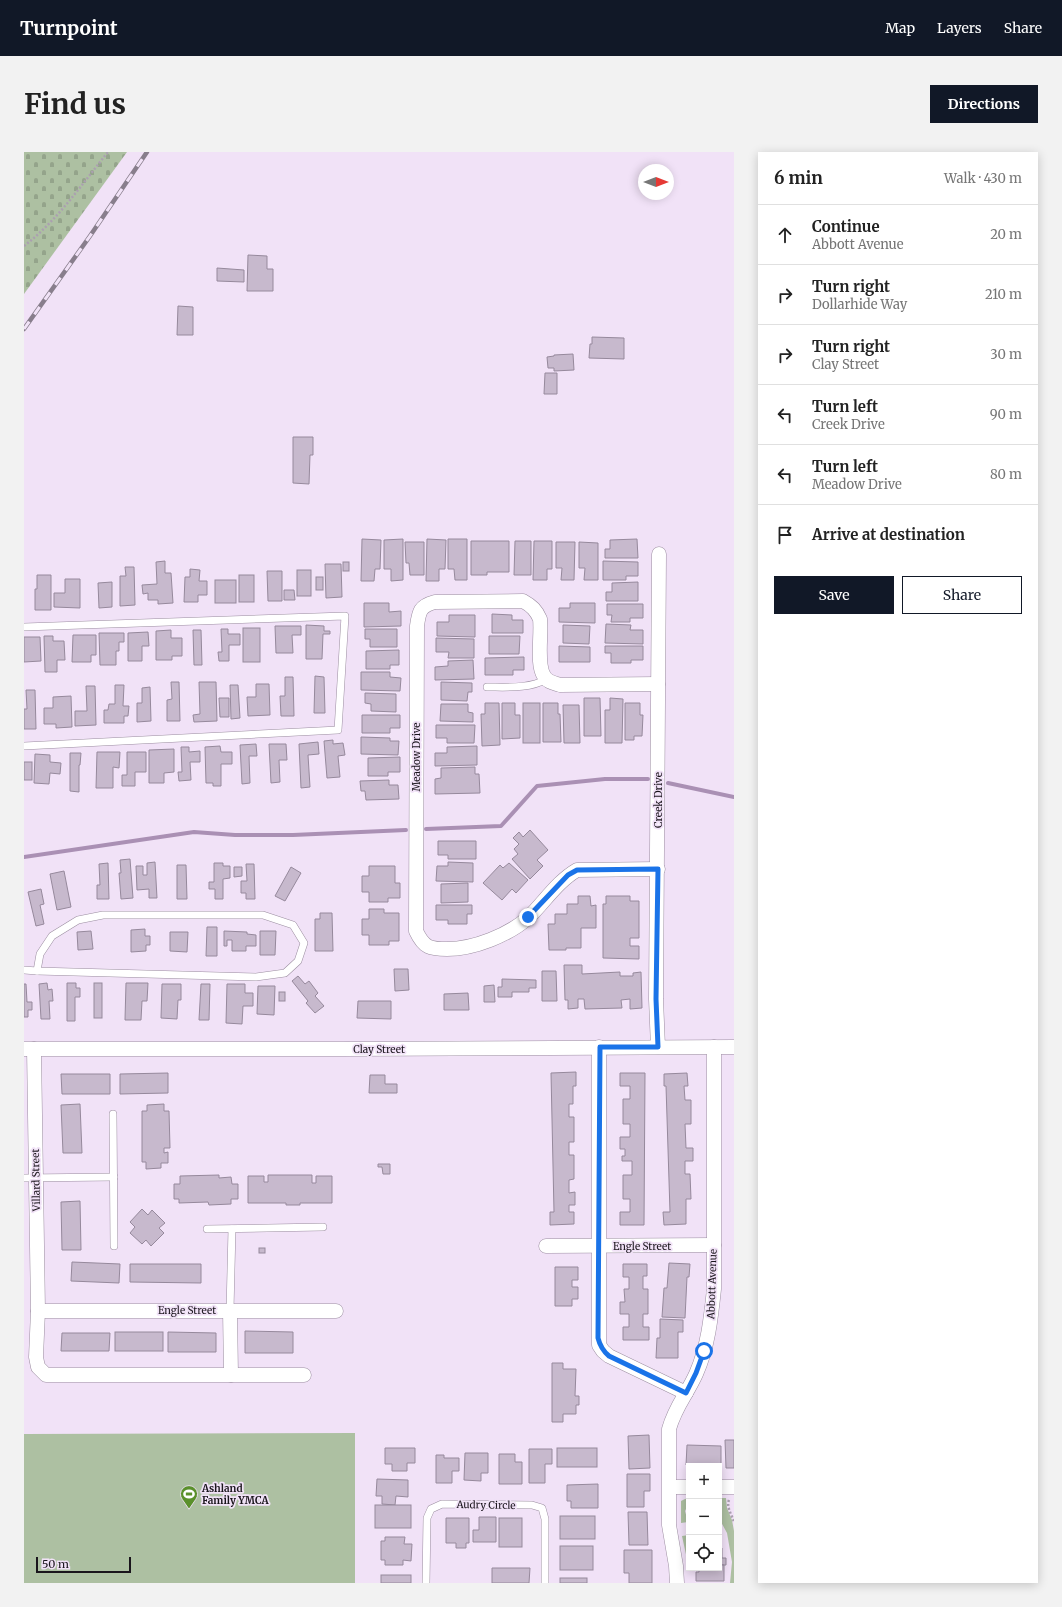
<!DOCTYPE html>
<html lang="en">
<head>
<meta charset="utf-8">
<style>
	:root { --surface:#fff; --page:#f2f2f2; --text:#222; --muted:#767676; --line:#e0e0e0; --accent:#111827 }
	body { margin:0; font-family:Merriweather,serif; background:var(--page); color:var(--text) }
	.controls { position:absolute; right:12px; bottom:12px; display:grid; overflow:hidden; border-radius:0px; box-shadow:0 2px 10px #0003 }
	.controls button { width:36px; height:36px; display:grid; place-items:center; padding:0; border:0; border-bottom:1px solid var(--line); background:var(--surface); color:var(--text); font:20px sans-serif }
	.compass { position:absolute; left:614px; top:12px; width:36px; height:36px; border-radius:50%; background:var(--surface); box-shadow:0 2px 10px #0003; rotate:90deg }
	.scale { position:absolute; left:12px; bottom:10px; width:95px; box-sizing:border-box; padding-left:4px; border:2px solid #1a151c; border-top:0; font-size:11px; line-height:14px; white-space:nowrap; color:#1a151c; -webkit-text-stroke:3px #f1e2f7; paint-order:stroke }
	.stop { position:absolute; width:12px; height:12px; margin:-9px; border:3px solid #1a73e8; border-radius:50%; background:#fff }
	.stop.end { background:#1a73e8; border-color:#fff; box-shadow:0 1px 4px #0008 }
	.list { margin:0; padding:0; list-style:none }
	h2 { display:flex; justify-content:space-between; align-items:center; height:52px; margin:0; padding:0 16px; font-size:17px }
	h2 small { font-size:13px; font-weight:400; color:var(--muted) }
	.list li { display:grid; grid-template-columns:26px 1fr auto; gap:12px; align-items:center; box-sizing:border-box; height:60px; padding:0 16px; border-top:1px solid var(--line) }
	.list b { display:block; font-size:15px; white-space:nowrap }
	.list p { margin:0; font-size:13px; white-space:nowrap; color:var(--muted) }
	.list em { font-size:13px; font-style:normal; color:var(--muted) }
	.actions { display:flex; gap:8px; padding:12px 16px }
	.actions a { flex:1; padding:9px 0; border:1px solid var(--accent); border-radius:0px; text-align:center; font-size:14px; color:var(--accent) }
	.actions .main { background:var(--accent); color:#fff }
	.icon { flex:none; width:22px; height:22px; fill:none; stroke:currentColor; stroke-width:2; stroke-linecap:round; stroke-linejoin:round }
	.map { position:relative; flex:none; width:710px; height:1431px; overflow:hidden; border-radius:0px }
	header { display:flex; align-items:center; gap:24px; box-sizing:border-box; height:56px; padding:0 20px; background:var(--accent); color:#fff }
	header strong { font-size:19px }
	nav { display:flex; gap:22px; margin-inline-start:auto; font-size:14px }
	.intro { display:flex; align-items:center; justify-content:space-between; box-sizing:border-box; height:96px; padding:0 24px }
	h1 { margin:0; font-size:28px }
	.button { padding:10px 18px; border-radius:0px; background:var(--accent); color:#fff; font-size:14px; font-weight:700 }
	main { display:flex; gap:24px; padding:0 24px }
	aside { flex:1; background:var(--surface); border-radius:0px; box-shadow:0 2px 10px #0003 }
	.map>svg:first-child { display:block }
	.grass { fill:#adc0a2 }
	.cemetery { fill:url(#cemetery-stones) }
	.lines { fill:none; stroke-linecap:round; stroke-linejoin:round }
	.stream { stroke:#aa90b4; stroke-width:4 }
	.building { fill:#c7b9cd; stroke:#96899c }
	.service-casing { stroke:#9b8da0; stroke-width:8 }
	.minor-casing { stroke:#9b8da0; stroke-width:15 }
	.path { stroke:#aba0b0; stroke-width:2.5; stroke-dasharray:2 2; stroke-linecap:butt }
	.service { stroke:#fff; stroke-width:7 }
	.minor { stroke:#fff; stroke-width:14 }
	.rail-casing { stroke:#887e8c; stroke-width:4.5 }
	.rail { stroke:#f1e2f7; stroke-width:3; stroke-dasharray:9; stroke-linecap:butt }
	.route { stroke:#1a73e8; stroke-width:5 }
	.labels { text-anchor:middle; dominant-baseline:central; stroke-width:3.5; stroke-linejoin:round; paint-order:stroke }
	.street-label { font-size:10px; fill:#1a151c; stroke:#f1e2f7 }
	.poi-label { font-size:10px; font-weight:bold; fill:#1a151c; stroke:#f1e2f7; text-anchor:start }
</style>
</head>
<body>
<header>
<strong>Turnpoint</strong>
<nav><a>Map</a><a>Layers</a><a>Share</a></nav>
</header>
<div class="intro"><h1>Find us</h1><a class="button">Directions</a></div>
<main>
<div class="map">
<svg width="710" height="1431" viewBox="0 0 710 1431">
	<defs>
		<pattern id="cemetery-stones" width="16" height="16" patternUnits="userSpaceOnUse"><rect width="16" height="16" fill="#adc0a2"/><path d="M2 7V4a2 2 0 0 1 4 0v3zM10 15v-3a2 2 0 0 1 4 0v3z" fill="#94a48b"/></pattern>
	</defs>
	<rect width="100%" height="100%" fill="#f1e2f7"/>
	<g class="grass">
		<path d="M331,1281V1431H0V1282Z"/>
		<path d="M665,1346V1354L663,1355L661,1359L664,1370L657,1371V1349L661,1347Z"/>
		<path d="M695,1346H702L703,1356L708,1368L710,1379V1431H706L708,1410L703,1381L697,1370Z"/>
		<path d="M665,1383V1407H663L658,1384Z"/>
	</g>
	<path class="cemetery" d="M0,0H103L0,142Z"/>
	<g class="lines">
		<g class="stream">
			<path d="M644,631L710,645"/>
			<path d="M402,677L477,674L513,634L581,627H624"/>
			<path d="M0,705L170,680L211,683H269L382,678"/>
		</g>
	</g>
	<g class="building">
		<path d="M224,103L243,104V117H249V139H223Z"/>
		<path d="M193,116L220,118V130L193,129Z"/>
		<path d="M154,154L169,155V183H153Z"/>
		<path d="M568,185L600,186V207L565,206L566,192H568Z"/>
		<path d="M549,202L550,218L530,219V216H524L523,205L530,204V203Z"/>
		<path d="M521,221H533V242H520Z"/>
		<path d="M269,285H289V303H286L285,332L269,331Z"/>
		<path d="M338,387L357,388L356,417H351L350,429H337Z"/>
		<path d="M379,387V428L367,429V417H360V388Z"/>
		<path d="M403,387L422,388L421,417H415V429H402Z"/>
		<path d="M424,387H443V428H431L430,417H424Z"/>
		<path d="M613,387L614,406H581V397H586V388Z"/>
		<path d="M447,389H485V420H463V423H447Z"/>
		<path d="M491,389H507V423H490Z"/>
		<path d="M510,389H528V417H523V428H509Z"/>
		<path d="M381,390H400V423H386L385,411H382Z"/>
		<path d="M532,390H551L550,428H537L538,416H532Z"/>
		<path d="M555,390L574,391V428H560L561,416H555Z"/>
		<path d="M141,409V421H147L149,451L134,452V448H124V441L119,442L118,433L133,432L132,410Z"/>
		<path d="M579,409L614,410V424H602V428H579Z"/>
		<rect x="319" y="410" width="6" height="9"/>
		<path d="M301,412H317L318,445L302,446Z"/>
		<path d="M101,415H110L111,453L96,454V424H102Z"/>
		<path d="M166,417L176,418L175,429H183V443H174V450H160L161,425H166Z"/>
		<rect x="273" y="418" width="14" height="26"/>
		<path d="M243,419H258V449H244Z"/>
		<path d="M13,423H27V458H11V437H13Z"/>
		<rect x="215" y="423" width="15" height="27"/>
		<rect x="292" y="425" width="7" height="13"/>
		<path d="M41,427H56V456L30,455V441H41Z"/>
		<rect x="191" y="428" width="21" height="23"/>
		<path d="M88,430V455L75,456L74,431Z"/>
		<path d="M614,430V449H582V440H588V431Z"/>
		<path d="M260,438H270L271,448H260Z"/>
		<path d="M340,451H365V460L377,459V474L340,475Z"/>
		<path d="M546,451H571V471L535,470V456H546Z"/>
		<path d="M583,452H619V466H606V470H587L588,463H583Z"/>
		<path d="M468,462L488,463V468H499V481H468Z"/>
		<path d="M425,463H451V485L413,484V470H425Z"/>
		<path d="M582,472L607,473L606,478H619V492L581,491Z"/>
		<path d="M282,473L300,474V479H306V482H299L298,507H282Z"/>
		<path d="M539,473L566,474L565,492L539,491Z"/>
		<path d="M251,474H277V483H268L269,501H252Z"/>
		<rect x="219" y="476" width="17" height="34"/>
		<path d="M197,477H204V482H216V493H205V509H195L194,500H198Z"/>
		<path d="M341,477H373V495H346V487H341Z"/>
		<path d="M147,478V486H158V504H148V508H132V479Z"/>
		<path d="M169,478H177L178,513H170Z"/>
		<path d="M124,480L125,494H118V509H104V481Z"/>
		<path d="M75,481H100V490H95V499H92V513H76Z"/>
		<path d="M49,483H72V503H67V510H48Z"/>
		<path d="M20,484H29V489H40L41,508H33V520H21Z"/>
		<path d="M465,484H496L495,502H465Z"/>
		<path d="M0,485H16L17,509L0,510Z"/>
		<path d="M412,486L450,487V506H424L425,500H412Z"/>
		<path d="M535,494L566,495V510H535Z"/>
		<path d="M581,494H619V508H607V511H587V501H581Z"/>
		<path d="M375,498V513H366V517H342V499Z"/>
		<path d="M500,505V518H489V523H461V506Z"/>
		<path d="M449,508L450,527L411,528V515L424,514V509Z"/>
		<path d="M337,520H366V525L377,526L376,539L337,538Z"/>
		<path d="M291,524L300,525L301,561H290Z"/>
		<path d="M261,525H269L270,564H257L256,544H261Z"/>
		<path d="M147,530H155L156,569H143V548L148,547Z"/>
		<path d="M175,530H192L193,569L170,570L169,563L176,562Z"/>
		<path d="M417,530L448,531V540H444L443,549L417,548Z"/>
		<path d="M232,532H245L246,563L224,564L223,545H232Z"/>
		<path d="M91,533H100L99,554H105L104,564H100V571H80V558H84L85,552H91Z"/>
		<path d="M206,533H214L216,566L207,567Z"/>
		<path d="M62,534H71L72,573L51,574V559H63Z"/>
		<path d="M126,535L127,569L113,570V551H118V536Z"/>
		<path d="M2,538H11L12,577H0V557H3Z"/>
		<path d="M341,541L372,542V560L347,559V552L341,551Z"/>
		<path d="M47,544L48,575L32,576V572H20V556H29V545Z"/>
		<path d="M195,546H205V565H196Z"/>
		<path d="M560,546H576L577,584H560Z"/>
		<path d="M586,546L599,547L598,591H581V558H586Z"/>
		<path d="M461,551H475L476,593L458,594L457,562H461Z"/>
		<path d="M478,551H491V563H496V586L478,587Z"/>
		<rect x="499" y="551" width="17" height="40"/>
		<path d="M519,551H534V562H536L537,590H519Z"/>
		<path d="M601,551H616V563H619L618,584H610V588H601Z"/>
		<path d="M417,552H444V560L449,561V570L416,569Z"/>
		<path d="M539,553H555L556,591H540Z"/>
		<path d="M338,563H376V576H366V581H338Z"/>
		<path d="M412,573H451L450,591H423V586H412Z"/>
		<path d="M337,585L366,586V589H375L374,603L337,602Z"/>
		<path d="M309,588V592L319,591L321,603L314,604L316,625L303,626L300,589Z"/>
		<path d="M294,590L295,602L284,603L286,635L277,636L275,592Z"/>
		<path d="M232,592L233,604H225L226,631L218,632L216,593Z"/>
		<path d="M245,592H262L263,608H255L256,630L247,631Z"/>
		<path d="M196,594L197,600H208V612H197V634H189V631H182L181,595Z"/>
		<path d="M453,594V613L411,614V601H423V595Z"/>
		<path d="M157,595H165V600L176,599V610H166L167,628L155,629L154,620H158Z"/>
		<path d="M150,597V620L140,621V631H125V598Z"/>
		<path d="M73,600H96L95,616L89,615V636H72Z"/>
		<path d="M103,600H122V620H111V634H98V623H103Z"/>
		<path d="M46,601H57L56,613H55V640L46,639Z"/>
		<path d="M11,602L26,603V610L37,611L36,622L26,621L25,632L10,631Z"/>
		<path d="M376,605V620H364V624H344V606Z"/>
		<rect x="0" y="610" width="8" height="18"/>
		<path d="M451,615V622H455L456,641L411,642V627L417,626V616Z"/>
		<path d="M365,628V633H374L375,647L342,648L341,639H337L336,629Z"/>
		<path d="M506,678L524,698L513,708L519,714L506,727L488,707L494,702L490,697L495,692L489,686L495,680L499,685Z"/>
		<path d="M414,689H452V707H424V703H414Z"/>
		<path d="M106,707L109,746L97,747L95,721H97L96,708Z"/>
		<path d="M131,710L133,746H125V737L113,738L112,714H119V723H123V711Z"/>
		<path d="M424,710L449,711V730L412,729L413,714H424Z"/>
		<path d="M84,711L85,747H73V733H76L75,712Z"/>
		<path d="M190,711H199V714H206V726L199,727V747H191V737H185V730H190Z"/>
		<path d="M485,711L504,728L492,741L488,737L478,748L459,731L476,713L479,716Z"/>
		<path d="M222,712H230L231,747H222V741H217V729H223Z"/>
		<path d="M153,713H162L163,747H153Z"/>
		<path d="M345,714H371V731H376V746H364V750H345V740H338V724H345Z"/>
		<path d="M210,715H218V724L210,725Z"/>
		<path d="M267,715L277,721L261,749L251,744Z"/>
		<path d="M40,719L47,755L33,758L26,722Z"/>
		<path d="M444,731V750L417,751V732Z"/>
		<path d="M17,737L20,752L16,753L20,772L12,774L4,740Z"/>
		<path d="M554,744H566L567,754L572,753V776H557V796H542V798H525L524,772H531V762H543V752H554Z"/>
		<path d="M582,744H606V749H615V786H606V794H615V807L579,806V752H582Z"/>
		<path d="M412,753H448V762H443V772H424V768H412Z"/>
		<path d="M345,757H360V761H375V789H365V793H345V783H338V767H345Z"/>
		<path d="M296,761H308L309,799H291V767H296Z"/>
		<path d="M183,775H193V804H182Z"/>
		<path d="M121,777V784H126V793H122V799L107,800V778Z"/>
		<path d="M67,779L69,797L54,798L53,780Z"/>
		<path d="M200,779L223,780V782L232,783V794H222V799H208V788H203V794H200Z"/>
		<path d="M236,779H252L251,803H236Z"/>
		<path d="M146,780H164L163,800L146,799Z"/>
		<path d="M540,813H558V822L596,820V824H609V821L617,820L618,856L606,857V847L597,848L598,856L561,857L560,847H554V856L544,857V848H541Z"/>
		<path d="M370,817H384L385,838L371,839Z"/>
		<path d="M518,819H532L533,849H518Z"/>
		<path d="M274,824L281,832L285,829L294,841L291,844L300,854L291,861L282,851L284,849L268,829Z"/>
		<path d="M478,827L512,828V836H505V840H488V845H474V835H478Z"/>
		<path d="M23,831L24,838L28,837L29,849H25L26,867H17L15,832Z"/>
		<path d="M43,831H52V836H56V845H51V869H43Z"/>
		<rect x="70" y="831" width="8" height="35"/>
		<path d="M102,831H124L123,849H118L117,868H101Z"/>
		<path d="M0,832H2L3,850H8V858H4V865H0Z"/>
		<path d="M138,832H157V848H154L153,867L137,866Z"/>
		<path d="M177,832H186L185,868H175Z"/>
		<path d="M203,832H221V841H229V854H219L218,872L202,871Z"/>
		<path d="M470,833L471,850H460V834Z"/>
		<path d="M234,834H251L250,863L233,862Z"/>
		<rect x="255" y="840" width="6" height="9"/>
		<path d="M444,841L445,858H420V842Z"/>
		<path d="M334,849H367V867L333,866Z"/>
		<path d="M552,920V934H549V952H545V965H550V990H545V1003H550V1027L545,1028V1041L551,1040V1053H545V1060H550V1072L526,1073V1060H530L527,921Z"/>
		<path d="M144,921V941L96,942V922Z"/>
		<path d="M596,921H621L620,1073H596V1060H606V1047H599V1023H608V1009H598V1004H601V997H596V985H606V972H599V947H606V934H596Z"/>
		<path d="M663,921L664,934H660L661,948H667V972H661L662,996H669V1009H661V1022H666L667,1047H662V1072L640,1073L639,1060H646L642,934H640V922Z"/>
		<path d="M37,922H86V942H38Z"/>
		<path d="M346,923H361V932H373V941H345Z"/>
		<path d="M56,952L58,1001H39L37,953Z"/>
		<path d="M140,952V959H145L146,996H140V1001L144,1000V1011H137V1016L122,1017V1010H118V959H123V953Z"/>
		<path d="M354,1012H366V1022H359L358,1015H354Z"/>
		<path d="M195,1023V1026L207,1025L208,1032H214V1047H207V1052L185,1053L184,1050L155,1051V1047H150V1032H156V1024Z"/>
		<path d="M244,1023H288V1031H292V1024H308V1051H276V1053H262V1051H224V1024H240V1030H244Z"/>
		<path d="M56,1049L57,1098H38L37,1050Z"/>
		<path d="M118,1057L124,1063L128,1058L141,1071L135,1076L140,1081L127,1094L122,1088L118,1092L106,1081L111,1075L106,1070Z"/>
		<rect x="235" y="1096" width="6" height="5"/>
		<path d="M48,1110L96,1112L95,1131L47,1129Z"/>
		<path d="M645,1111L666,1112L665,1125H663L661,1166L638,1165L640,1136H643Z"/>
		<path d="M106,1112H177V1131L106,1130Z"/>
		<path d="M599,1112H623V1124H619V1137H624V1162H619V1175H625V1188H599V1175H605V1162H596V1150H601L600,1137H605V1125H599Z"/>
		<path d="M531,1115H554V1128H548V1135H554V1147H548V1154H531Z"/>
		<path d="M636,1167L659,1168V1180H654V1206H632L633,1186H636Z"/>
		<path d="M221,1179L269,1180V1201H221Z"/>
		<rect x="91" y="1180" width="48" height="19"/>
		<path d="M144,1180L192,1181V1200H144Z"/>
		<path d="M38,1181H86L85,1199H37Z"/>
		<path d="M528,1211H539V1217H552L551,1244H555V1253H552V1262H539V1270H528Z"/>
		<path d="M625,1283L626,1316L605,1317L604,1284Z"/>
		<path d="M701,1288H710V1316H702Z"/>
		<path d="M663,1293L697,1294V1314L662,1313Z"/>
		<path d="M361,1296H391V1311H383V1319H368V1312H361Z"/>
		<rect x="533" y="1296" width="40" height="19"/>
		<path d="M505,1297H528V1312H521V1331H505Z"/>
		<path d="M441,1301H464V1321H457V1329L440,1328Z"/>
		<path d="M475,1302H491V1310H498V1332H475Z"/>
		<path d="M412,1303H420V1306H435V1319H428V1331H412Z"/>
		<path d="M603,1322H626V1339H620V1355H603Z"/>
		<path d="M353,1327L384,1328V1345L372,1344L371,1353L358,1352V1344H352Z"/>
		<path d="M574,1332V1356H547V1349H543V1333Z"/>
		<rect x="351" y="1353" width="36" height="23"/>
		<path d="M604,1360H623L624,1393H605Z"/>
		<rect x="536" y="1364" width="35" height="23"/>
		<path d="M455,1365H472V1390H449V1378H455Z"/>
		<path d="M422,1366H445V1391H442V1396H432V1391H422Z"/>
		<rect x="475" y="1366" width="23" height="29"/>
		<path d="M361,1385H381L380,1392H388L387,1409L379,1408V1413H361V1408H357V1389H361Z"/>
		<rect x="536" y="1394" width="33" height="24"/>
		<path d="M695,1396H698V1406H702V1413H695Z"/>
		<path d="M600,1398H628V1431H605V1421H600Z"/>
		<path d="M695,1413H700V1429H672V1420H675V1416H695Z"/>
		<path d="M468,1416H506L505,1431H468Z"/>
		<rect x="357" y="1423" width="30" height="8"/>
		<rect x="536" y="1426" width="27" height="5"/>
	</g>
	<g class="lines">
		<g class="service-casing">
			<g id="service">
				<path d="M0,475L321,464L314,578L0,594"/>
				<path d="M463,535C483,535 505,537 523,527"/>
				<path d="M79,763H239L269,773L280,791L274,809L261,821L232,825L13,819L16,802L28,784L54,768Z"/>
				<path d="M0,818L13,819"/>
				<path d="M89,962L90,1094"/>
				<path d="M0,1026L90,1025"/>
				<path d="M183,1077L299,1075"/>
				<path d="M206,1158L208,1077"/>
				<path d="M402,1431L403,1366L407,1357L418,1352L508,1353L518,1356L521,1367V1431"/>
			</g>
		</g>
		<g class="minor-casing">
			<g id="minor">
				<path d="M634,532L536,533C530,531 523,530 520,524C512,512 518,482 516,467C512,458 508,454 499,449L411,450C396,454 395,459 393,474L392,779C400,796 406,797 423,797C450,797 485,783 505,765C521,749 534,729 553,718L634,717"/>
				<path d="M575,895V1193L579,1199L585,1204L662,1241"/>
				<path d="M634,895L632,847L635,402"/>
				<path d="M0,897H319L710,895"/>
				<path d="M10,897L14,1159L12,1205L14,1215L22,1223H280"/>
				<path d="M522,1094L690,1093"/>
				<path d="M206,1158L207,1223"/>
				<path d="M14,1159H312"/>
				<path d="M646,1335H665"/>
				<path d="M695,1335H710"/>
				<path d="M653,1431L652,1414L645,1373V1277C651,1255 663,1242 672,1222C684,1195 687,1166 690,1137V895"/>
			</g>
		</g>
		<g class="path">
			<path d="M0,94C33,69 58,32 84,0"/>
			<path d="M705,1348C702,1355 708,1363 710,1370"/>
		</g>
		<use href="#service" class="service"/>
		<use href="#minor" class="minor"/>
		<g class="rail-casing">
			<path id="rail" d="M0,177L66,84L123,0"/>
		</g>
		<use href="#rail" class="rail"/>
	</g>
	<g class="lines">
		<path class="route" d="M504,765L544,723L553,718L634,717L632,847L634,895H576L574,1186C576,1194 579,1199 585,1204L662,1241L672,1221L680,1199"/>
	</g>
	<defs>
		<g id="stadium-pin" transform="scale(0.9)"><path d="M0 17L-7.5 6A9.5 9.5 0 1 1 7.5 6Z" fill="#5a902b" stroke="#f1e2f7"/><path d="M0-5a6.5 5 0 1 0 0 10a6.5 5 0 1 0 0-10ZM-3.5-1.8h7v3.6h-7Z" fill="#fff"/></g>
	</defs>
	<g fill-rule="evenodd">
		<use href="#stadium-pin" x="165" y="1342"/>
	</g>
	<g class="labels">
		<g class="street-label">
			<text transform="translate(392 605) rotate(-90)">Meadow Drive</text>
			<text transform="translate(634 648) rotate(-90)">Creek Drive</text>
			<text x="355" y="897">Clay Street</text>
			<text transform="translate(12 1028) rotate(-91)">Villard Street</text>
			<text x="618" y="1094">Engle Street</text>
			<text transform="translate(688 1132) rotate(-88)">Abbott Avenue</text>
			<text x="163" y="1158">Engle Street</text>
			<text transform="translate(462 1353) rotate(1)">Audry Circle</text>
		</g>
		<g class="poi-label">
			<text x="178" y="1336">Ashland<tspan x="178" dy="12">Family YMCA</tspan></text>
		</g>
	</g>
</svg>
<div class="controls">
<button>+</button>
<button>−</button>
<button><svg class="icon" aria-label="locate" viewBox="0 0 24 24"><circle cx="12" cy="12" r="6"/><path d="M12 2v4M12 18v4M2 12h4M18 12h4"/></svg></button>
</div>
<svg class="compass" viewBox="-18 -18 36 36"><path d="M0-13l5 13h-10z" fill="#e53935"/><path d="M0 13l5-13h-10z" fill="#767676"/></svg>
<div class="scale">50 m</div>
<div class="stop" style="left:680px;top:1199px"></div>
<div class="stop end" style="left:504px;top:765px"></div>
</div>
<aside>
<h2>6 min<small>Walk · 430 m</small></h2>
<ul class="list">
<li><svg class="icon" aria-label="ahead" viewBox="0 0 24 24"><path d="M12 20V5M6 11l6-6 6 6"/></svg><div><b>Continue</b><p>Abbott Avenue</p></div><em>20 m</em></li>
<li><svg class="icon" aria-label="right" viewBox="0 0 24 24"><path d="M7 20v-9h11M14 6l5 5-5 5"/></svg><div><b>Turn right</b><p>Dollarhide Way</p></div><em>210 m</em></li>
<li><svg class="icon" aria-label="right" viewBox="0 0 24 24"><path d="M7 20v-9h11M14 6l5 5-5 5"/></svg><div><b>Turn right</b><p>Clay Street</p></div><em>30 m</em></li>
<li><svg class="icon" aria-label="left" viewBox="0 0 24 24"><path d="M17 20v-9H6M10 6l-5 5 5 5"/></svg><div><b>Turn left</b><p>Creek Drive</p></div><em>90 m</em></li>
<li><svg class="icon" aria-label="left" viewBox="0 0 24 24"><path d="M17 20v-9H6M10 6l-5 5 5 5"/></svg><div><b>Turn left</b><p>Meadow Drive</p></div><em>80 m</em></li>
<li><svg class="icon" aria-label="arrive" viewBox="0 0 24 24"><path d="M6 21V4h12l-3 4 3 4H6"/></svg><div><b>Arrive at destination</b></div></li>
</ul>
<div class="actions"><a class="main">Save</a><a>Share</a></div>
</aside>
</main>
</body>
</html>
